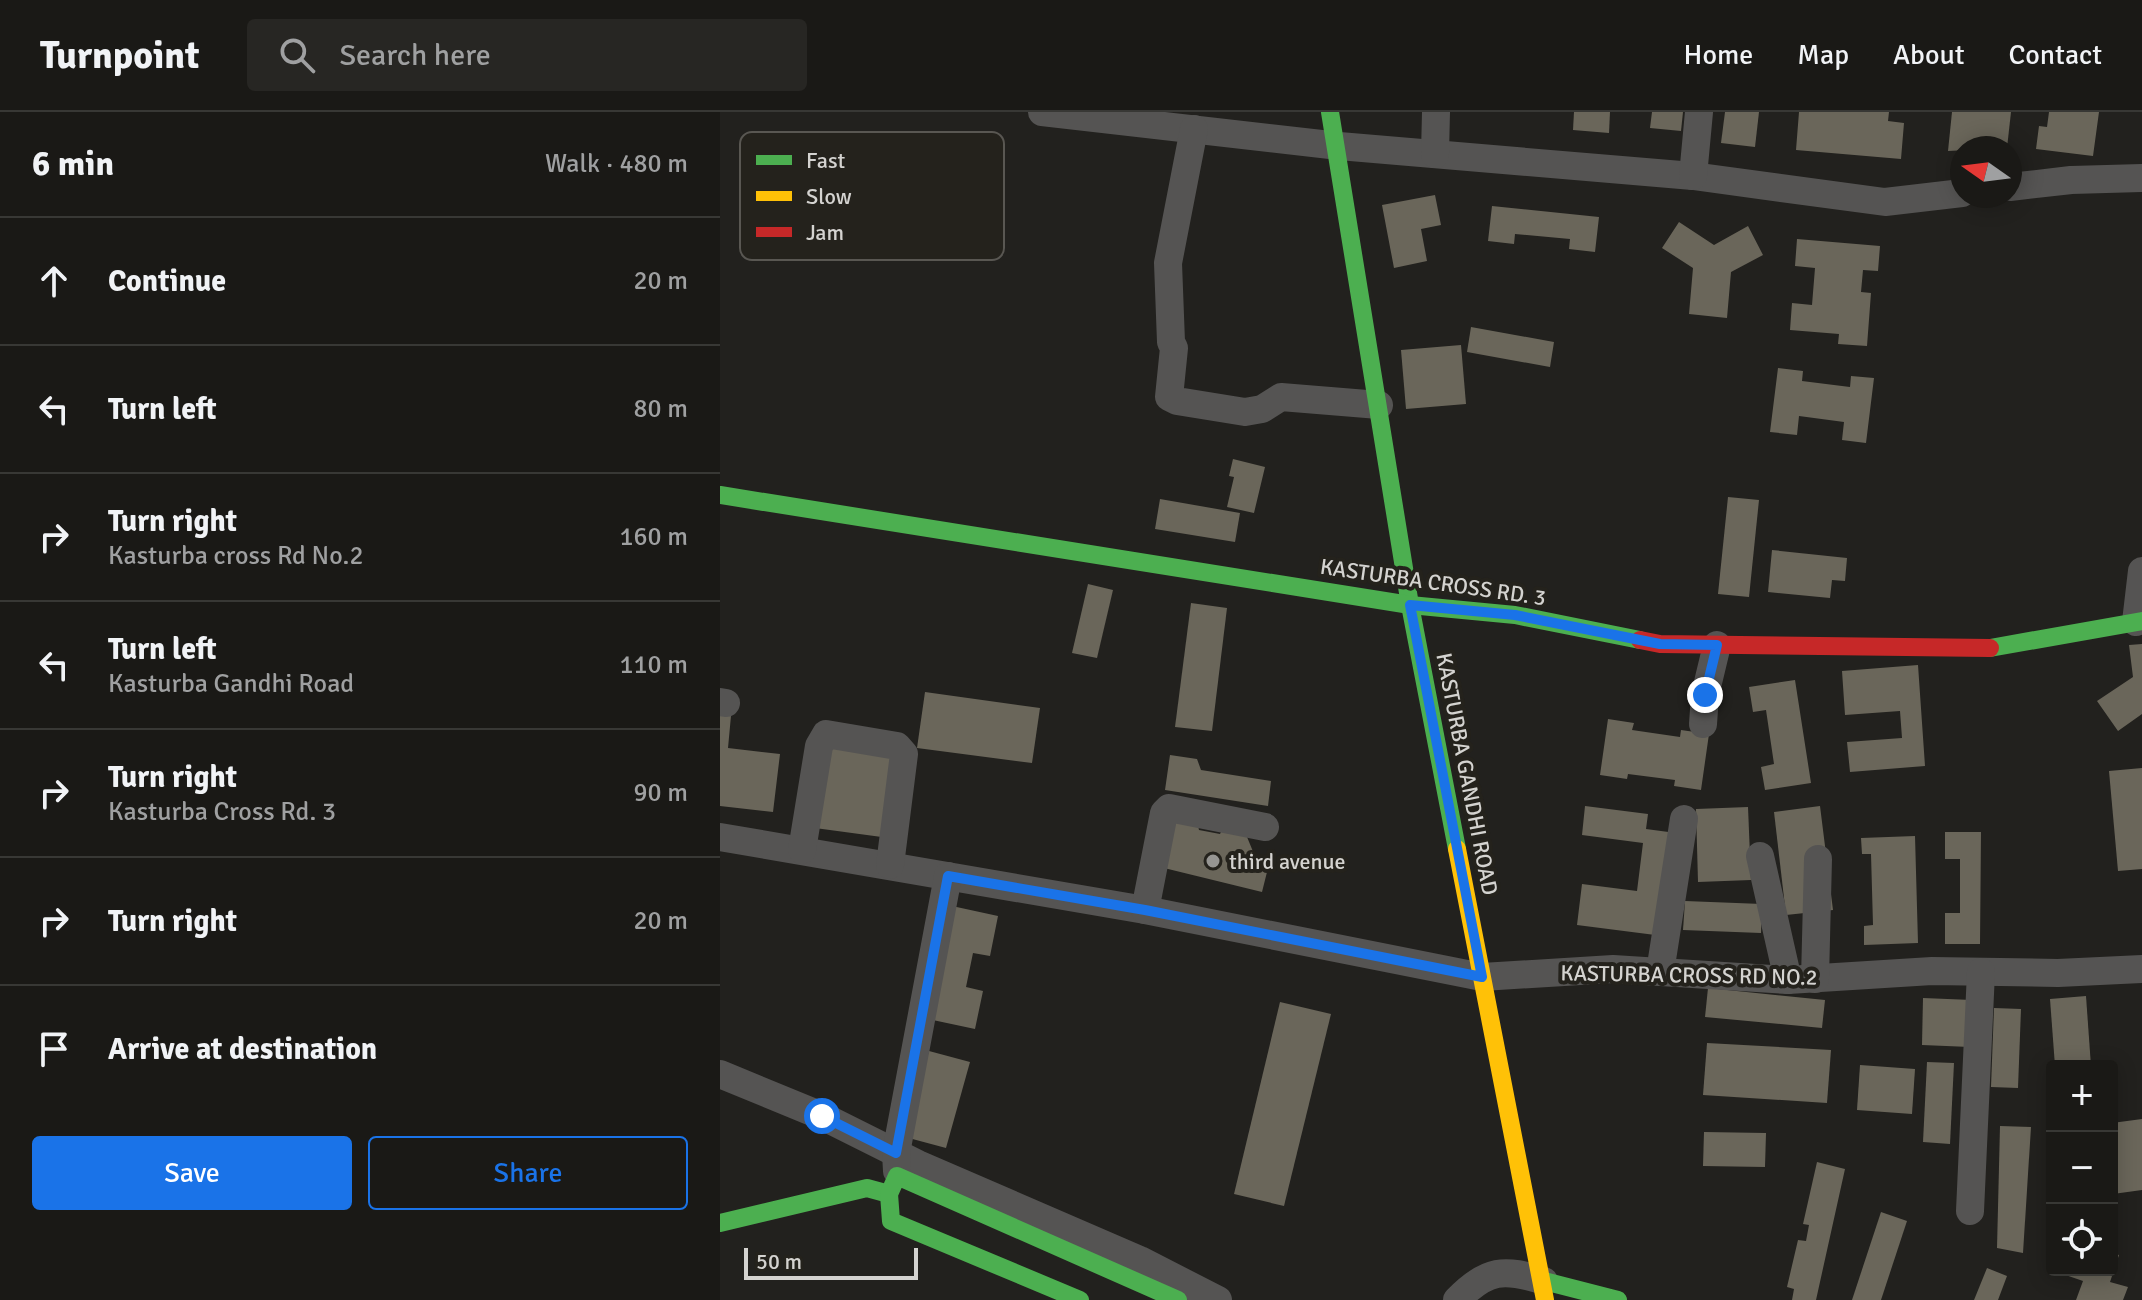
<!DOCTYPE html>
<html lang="en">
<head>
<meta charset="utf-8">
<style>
	:root { --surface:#1a1916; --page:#272623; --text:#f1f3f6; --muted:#9fa0a1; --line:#383835; --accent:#1a73e8 }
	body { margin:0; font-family:Signika,sans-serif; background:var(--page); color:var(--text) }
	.controls { position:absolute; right:24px; bottom:24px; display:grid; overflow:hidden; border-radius:8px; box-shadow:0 4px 20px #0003 }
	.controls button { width:72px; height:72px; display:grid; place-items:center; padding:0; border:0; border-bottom:2px solid var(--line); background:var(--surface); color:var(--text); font:40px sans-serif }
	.compass { position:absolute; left:1230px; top:24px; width:72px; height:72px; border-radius:50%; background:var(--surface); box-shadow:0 4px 20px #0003; rotate:284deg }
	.scale { position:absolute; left:24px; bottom:20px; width:174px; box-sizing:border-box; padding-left:8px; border:4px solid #d4d3d0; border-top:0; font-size:22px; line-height:28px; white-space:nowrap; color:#d4d3d0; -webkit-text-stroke:6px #24221c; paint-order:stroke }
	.stop { position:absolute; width:24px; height:24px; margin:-18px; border:6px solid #1a73e8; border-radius:50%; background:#fff }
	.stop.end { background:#1a73e8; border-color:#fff; box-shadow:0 2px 8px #0008 }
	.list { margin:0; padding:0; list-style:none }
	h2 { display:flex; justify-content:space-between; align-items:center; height:104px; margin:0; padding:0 32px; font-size:34px }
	h2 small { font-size:26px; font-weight:400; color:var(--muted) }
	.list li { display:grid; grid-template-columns:52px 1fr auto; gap:24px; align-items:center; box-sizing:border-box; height:128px; padding:0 32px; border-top:2px solid var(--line) }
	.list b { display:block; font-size:30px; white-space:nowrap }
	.list p { margin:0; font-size:26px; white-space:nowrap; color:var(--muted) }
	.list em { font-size:26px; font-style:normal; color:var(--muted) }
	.actions { display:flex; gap:16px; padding:24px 32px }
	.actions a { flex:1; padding:18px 0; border:2px solid var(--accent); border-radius:8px; text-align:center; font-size:28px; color:var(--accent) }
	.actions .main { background:var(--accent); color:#fff }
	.icon { flex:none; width:44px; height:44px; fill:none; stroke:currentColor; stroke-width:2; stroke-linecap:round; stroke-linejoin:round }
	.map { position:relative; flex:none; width:1422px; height:1188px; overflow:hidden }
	header { display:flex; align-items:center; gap:48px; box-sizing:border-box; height:112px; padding:0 40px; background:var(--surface); border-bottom:2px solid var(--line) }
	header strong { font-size:38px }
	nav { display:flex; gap:44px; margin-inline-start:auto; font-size:28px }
	.search { width:560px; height:72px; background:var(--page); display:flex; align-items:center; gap:20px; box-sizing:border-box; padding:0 28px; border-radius:8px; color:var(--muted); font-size:30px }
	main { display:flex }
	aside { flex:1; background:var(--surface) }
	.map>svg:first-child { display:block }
	.building { fill:#6a665a }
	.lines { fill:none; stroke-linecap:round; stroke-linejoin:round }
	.street { stroke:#555453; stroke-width:28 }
	.fast { stroke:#4caf50; stroke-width:18 }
	.slow { stroke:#ffc107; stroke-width:18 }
	.jam { stroke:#c62828; stroke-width:18 }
	.route { stroke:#1a73e8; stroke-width:10 }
	.poi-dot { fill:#969592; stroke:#24221c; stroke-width:3 }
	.labels { text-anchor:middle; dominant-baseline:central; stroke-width:8; stroke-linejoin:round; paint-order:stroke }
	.street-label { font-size:22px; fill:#d4d3d0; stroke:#24221c }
	.poi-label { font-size:22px; fill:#d4d3d0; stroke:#24221c; text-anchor:start }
	.key { fill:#24221c; stroke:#595752; stroke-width:2 }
	.key-label { font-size:22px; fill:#d4d3d0 }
</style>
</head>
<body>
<header>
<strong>Turnpoint</strong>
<div class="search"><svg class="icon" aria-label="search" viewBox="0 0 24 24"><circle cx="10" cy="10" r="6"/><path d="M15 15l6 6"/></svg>Search here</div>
<nav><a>Home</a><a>Map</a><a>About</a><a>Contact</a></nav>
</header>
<main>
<aside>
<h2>6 min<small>Walk · 480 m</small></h2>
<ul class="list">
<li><svg class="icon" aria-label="ahead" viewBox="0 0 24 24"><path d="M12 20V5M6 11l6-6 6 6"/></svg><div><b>Continue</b></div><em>20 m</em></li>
<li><svg class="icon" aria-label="left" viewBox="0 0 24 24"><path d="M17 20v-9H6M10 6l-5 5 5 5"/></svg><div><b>Turn left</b></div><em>80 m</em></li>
<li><svg class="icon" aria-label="right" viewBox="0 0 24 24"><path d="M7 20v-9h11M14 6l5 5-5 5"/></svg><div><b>Turn right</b><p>Kasturba cross Rd No.2</p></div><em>160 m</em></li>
<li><svg class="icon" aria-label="left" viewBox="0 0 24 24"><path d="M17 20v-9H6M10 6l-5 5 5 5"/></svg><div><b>Turn left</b><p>Kasturba Gandhi Road</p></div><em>110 m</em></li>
<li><svg class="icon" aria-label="right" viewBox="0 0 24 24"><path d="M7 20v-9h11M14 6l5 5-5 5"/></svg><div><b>Turn right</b><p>Kasturba Cross Rd. 3</p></div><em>90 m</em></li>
<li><svg class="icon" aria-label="right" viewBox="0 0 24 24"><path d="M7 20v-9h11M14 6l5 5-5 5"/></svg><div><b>Turn right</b></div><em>20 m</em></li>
<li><svg class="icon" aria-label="arrive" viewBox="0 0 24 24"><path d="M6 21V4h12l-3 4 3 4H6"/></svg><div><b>Arrive at destination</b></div></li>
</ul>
<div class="actions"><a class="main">Save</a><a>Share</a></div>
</aside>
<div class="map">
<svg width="1422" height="1188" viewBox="0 0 1422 1188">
	<rect width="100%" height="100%" fill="#22211e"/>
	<g class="building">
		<path d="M854,0H890L889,21L853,18Z"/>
		<path d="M932,0H963L961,19L930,16Z"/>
		<path d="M1005,0H1039L1035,35L1001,31Z"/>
		<path d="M1079,0H1169L1168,9L1184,11L1181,47L1076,38Z"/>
		<path d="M1232,0H1291L1287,36L1228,39Z"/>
		<path d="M1329,0H1379L1373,44L1316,37L1319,14L1327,15Z"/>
		<path d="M715,83L721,113L701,117L707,149L674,156L662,93Z"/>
		<path d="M772,94L879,105L875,140L849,137L850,127L795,122L794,132L768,129Z"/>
		<path d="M959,110L994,133L1028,114L1043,143L1011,160L1007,206L969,202L973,156L942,136Z"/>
		<path d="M1077,127L1160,134L1158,159L1143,158L1141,180L1151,181L1147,234L1118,232L1119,222L1070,218L1072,191L1092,193L1095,156L1075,154Z"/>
		<path d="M751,215L834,230L830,255L747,240Z"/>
		<path d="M741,233L746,292L686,297L681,238Z"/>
		<path d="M1058,256L1083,259L1082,269L1130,275L1131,264L1154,266L1146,331L1122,328L1124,310L1079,304L1077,323L1050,320Z"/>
		<path d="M513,347L545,355L534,401L507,395L514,365L509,364Z"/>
		<path d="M1008,385L1039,388L1029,485L998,482Z"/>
		<path d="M440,387L520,401L515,430L435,417Z"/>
		<path d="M1052,438L1127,446L1125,469L1112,468L1110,486L1048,480Z"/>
		<path d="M368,472L393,478L377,546L352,541Z"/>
		<path d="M471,491L507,496L492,619L455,615Z"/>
		<path d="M1422,532V602L1398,619L1377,589L1413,565L1409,533Z"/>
		<path d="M1198,553L1205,654L1130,660L1127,630L1182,626L1180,599L1125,603L1122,559Z"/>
		<path d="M1075,568L1091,671L1045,678L1041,655L1054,652L1046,598L1033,600L1029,575Z"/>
		<path d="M205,580L320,596L312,651L197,636Z"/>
		<path d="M0,592L12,593L8,636L60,642L53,700L0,694Z"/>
		<path d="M888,607L914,611L912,618L960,625L961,618L989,622L981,678L954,674L955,668L908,662L907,667L880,663Z"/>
		<path d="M108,627L181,637L169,726L95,716Z"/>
		<path d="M450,643L477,647L481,658L551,669L548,694L445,678Z"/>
		<path d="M1422,656V757L1398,759L1389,659Z"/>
		<path d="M865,694L928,702L926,717L956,721L943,824L857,813L862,772L917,779L923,731L862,723Z"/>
		<path d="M1100,694L1113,798L1066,803L1054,700Z"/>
		<path d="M1028,695L1031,768L978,770L976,697Z"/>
		<path d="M454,705L477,709L479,718L500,722L503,716L525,720L534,742L548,756L542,780L444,756Z"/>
		<path d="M1225,720H1261L1260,832H1225V801H1240V747H1225Z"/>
		<path d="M1195,724L1198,831L1144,833V814L1153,813L1151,742H1142L1141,726Z"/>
		<path d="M965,789L1042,792L1041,821L963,818Z"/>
		<path d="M232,794L278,804L270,844L253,841L246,875L263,879L255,917L208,907Z"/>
		<path d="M988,876L1105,888L1102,916L985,905Z"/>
		<path d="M1366,884L1371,954H1335L1330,887Z"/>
		<path d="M1203,886L1252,888L1250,935L1202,933Z"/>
		<path d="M560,890L611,902L564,1094L514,1082Z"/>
		<path d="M1274,896L1301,897L1298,976L1271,975Z"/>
		<path d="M987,931L1111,938L1107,991L983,983Z"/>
		<path d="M209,939L250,950L226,1036L185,1025Z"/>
		<path d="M1207,950L1234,951L1230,1032L1203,1030Z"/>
		<path d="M1140,953L1195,957L1192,1002L1137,998Z"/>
		<path d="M1422,1007V1078L1393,1082L1392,1011Z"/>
		<path d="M1280,1014L1311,1015L1303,1141L1277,1136Z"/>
		<path d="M984,1020L1046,1021L1045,1055L983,1054Z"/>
		<path d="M1097,1050L1125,1057L1096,1188H1072L1074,1177L1067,1175L1078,1128L1086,1129L1089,1113L1083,1112Z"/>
		<path d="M1161,1100L1187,1109L1161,1188H1132Z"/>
		<path d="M1392,1141L1399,1143L1390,1170L1408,1175L1403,1188H1356L1363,1169L1334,1159L1392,1158Z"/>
		<path d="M1267,1156L1287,1164L1278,1188H1254Z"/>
	</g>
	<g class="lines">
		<g class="street">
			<path d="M322,0L619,34L973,64L1165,90L1242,81"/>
			<path d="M474,17L448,151L451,230L454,236L449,285L457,289L525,300L542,297L561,285L659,293"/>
			<path d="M715,42L716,0"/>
			<path d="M973,64L979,0"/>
			<path d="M1290,75L1351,68L1422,66"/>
			<path d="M1416,510L1422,459"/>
			<path d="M0,590L6,591"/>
			<path d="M983,612L985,583L997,533"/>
			<path d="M0,725L425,798L762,865L893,857L1068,868L1212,859L1338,861L1422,857"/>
			<path d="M82,738L99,634L106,622L177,634L184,642L170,753"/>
			<path d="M1040,744L1068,868"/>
			<path d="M425,798L444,701L449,696L545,715"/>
			<path d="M940,860L964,707"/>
			<path d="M1095,867L1098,747"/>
			<path d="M0,962L102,1004L198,1052L420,1148L498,1188"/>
			<path d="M177,1059L176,1041L228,764"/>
			<path d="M1250,1099L1261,860"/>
			<path d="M737,1188C767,1157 784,1156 824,1169"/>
		</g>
		<g class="fast">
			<path d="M610,0L690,493L737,737"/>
			<path d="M0,383L690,493L795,503L920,528"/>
			<path d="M1270,536L1422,509"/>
			<path d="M0,1111L147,1076L169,1082"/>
			<path d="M824,1169L898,1188"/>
			<path d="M360,1188L171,1109L169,1082L177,1064L458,1188"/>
		</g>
		<path class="slow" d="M737,737L825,1188"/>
		<path class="jam" d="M920,528L940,532L1270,536"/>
	</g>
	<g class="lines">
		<path class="route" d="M102,1004L176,1041L228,764L425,798L762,865L690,493L795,503L940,532L997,533L985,583"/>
	</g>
	<circle class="poi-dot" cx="493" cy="749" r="8"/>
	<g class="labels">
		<g class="street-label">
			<text transform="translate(713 470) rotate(8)">KASTURBA CROSS RD. 3</text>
			<text transform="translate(747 662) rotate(79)">KASTURBA GANDHI ROAD</text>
			<text transform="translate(969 863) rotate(1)">KASTURBA CROSS RD NO.2</text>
		</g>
		<g class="poi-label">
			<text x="509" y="749">third avenue</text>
		</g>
	</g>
	<rect x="20" y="20" width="264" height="128" rx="12" class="key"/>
	<rect x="36" y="43" width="36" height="10" fill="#4caf50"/>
	<rect x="36" y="79" width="36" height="10" fill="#ffc107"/>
	<rect x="36" y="115" width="36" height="10" fill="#c62828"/>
	<g class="key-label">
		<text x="86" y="56">Fast</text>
		<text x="86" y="92">Slow</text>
		<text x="86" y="128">Jam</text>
	</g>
</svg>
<div class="controls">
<button>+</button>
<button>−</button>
<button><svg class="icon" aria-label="locate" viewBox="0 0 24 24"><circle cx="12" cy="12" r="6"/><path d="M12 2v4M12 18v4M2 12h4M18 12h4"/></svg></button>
</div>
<svg class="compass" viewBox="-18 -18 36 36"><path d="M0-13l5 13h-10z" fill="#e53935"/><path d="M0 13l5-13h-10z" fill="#9fa0a1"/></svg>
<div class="scale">50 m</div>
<div class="stop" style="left:102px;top:1004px"></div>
<div class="stop end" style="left:985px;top:583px"></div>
</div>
</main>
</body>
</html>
